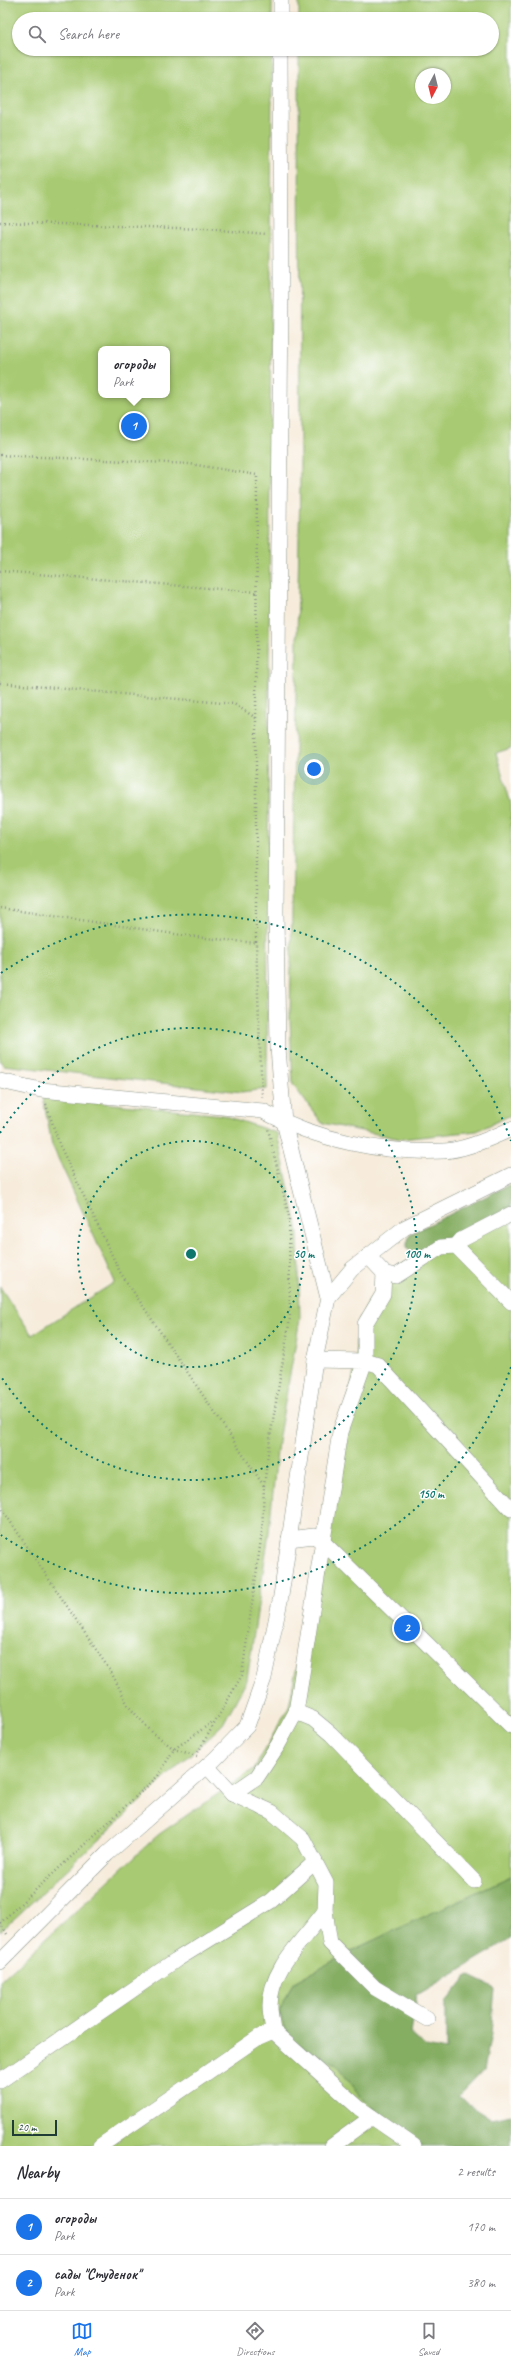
<!DOCTYPE html>
<html lang="en">
<head>
<meta charset="utf-8">
<style>
	:root { --surface:#fff; --page:#f7f7f7; --text:#2b2b33; --muted:#7c7c81; --line:#e1e1e2; --accent:#1a73e8 }
	body { margin:0; font-family:Caveat,sans-serif; background:var(--page); color:var(--text) }
	.compass { position:absolute; left:415px; top:68px; width:36px; height:36px; border-radius:50%; background:var(--surface); box-shadow:0 1px 3px #0004; rotate:187deg }
	.scale { position:absolute; left:12px; bottom:10px; width:45px; box-sizing:border-box; padding-left:4px; border:2px solid #1f3d34; border-top:0; font-size:11px; line-height:14px; white-space:nowrap; color:#1f3d34; -webkit-text-stroke:3px #fff; paint-order:stroke }
	.you { position:absolute; left:314px; top:769px; width:14px; height:14px; margin:-10px; border:3px solid #fff; border-radius:50%; background:#1a73e8; box-shadow:0 0 0 6px #1a73e833 }
	.badge { display:grid; place-items:center; width:26px; height:26px; border-radius:50%; background:var(--accent); color:#fff; font-size:13px; font-weight:700 }
	.pin { position:absolute; translate:-50% -50%; border:2px solid #fff; box-shadow:0 1px 4px #0006 }
	.popup { position:absolute; left:98px; top:346px; width:72px; height:52px; box-sizing:border-box; display:grid; place-content:center; border-radius:8px; background:var(--surface); filter:drop-shadow(0 1px 3px #0005); font-size:13px; white-space:nowrap; color:var(--muted) }
	.popup b { font-size:15px; color:var(--text) }
	.popup::after { content:''; position:absolute; left:50%; top:100%; margin-left:-8px; border:8px solid transparent; border-top-color:var(--surface) }
	.list { margin:0; padding:0; list-style:none }
	h2 { display:flex; justify-content:space-between; align-items:center; height:52px; margin:0; padding:0 16px; font-size:17px }
	h2 small { font-size:13px; font-weight:400; color:var(--muted) }
	.list li { display:grid; grid-template-columns:26px 1fr auto; gap:12px; align-items:center; box-sizing:border-box; height:56px; padding:0 16px; border-top:1px solid var(--line) }
	.list b { display:block; font-size:15px; white-space:nowrap }
	.list p { margin:0; font-size:13px; white-space:nowrap; color:var(--muted) }
	.list em { font-size:13px; font-style:normal; color:var(--muted) }
	.icon { flex:none; width:22px; height:22px; fill:none; stroke:currentColor; stroke-width:2; stroke-linecap:round; stroke-linejoin:round }
	.map { position:relative; flex:none; width:511px; height:2146px; overflow:hidden }
	.search { position:absolute; background:var(--surface); box-shadow:0 1px 3px #0004; left:12px; right:12px; top:12px; height:44px; display:flex; align-items:center; gap:10px; box-sizing:border-box; padding:0 14px; border-radius:22px; color:var(--muted); font-size:15px }
	.sheet { height:164px; background:var(--surface) }
	nav { display:flex; justify-content:space-around; align-items:center; box-sizing:border-box; height:56px; border-top:1px solid var(--line); background:var(--surface); font-size:11px; color:var(--muted) }
	nav a { display:grid; justify-items:center; gap:2px }
	nav .on { color:var(--accent) }
	.map>svg:first-child { display:block }
	.green { fill:#a8ca72; stroke:#648453; fill-rule:evenodd }
	.forest { fill:#86ae64; stroke:#52764c }
	.lines { fill:none; stroke-linecap:round; stroke-linejoin:round }
	.minor-casing { stroke:#8b9488; stroke-width:16 }
	.path { stroke:#8b9488; stroke-width:2.5; stroke-dasharray:1 3; stroke-linecap:butt }
	.minor { stroke:#fff; stroke-width:15 }
	.ring { fill:none; stroke:#0f766e; stroke-width:2; stroke-dasharray:2 4 }
	.centre { fill:#0f766e; stroke:#fff; stroke-width:2 }
	.ring-label { font-size:12px; text-anchor:middle; font-weight:bold; fill:#0f766e; stroke:#fff; stroke-width:3; stroke-linejoin:round; paint-order:stroke }
</style>
</head>
<body>
<div class="map">
<svg width="511" height="2146" viewBox="0 0 511 2146">
	<rect width="100%" height="100%" fill="#fff"/>
	<filter id="ink" filterUnits="userSpaceOnUse"><feTurbulence type="fractalNoise" baseFrequency=".025" numOctaves="2"/><feDisplacementMap in="SourceGraphic" scale="8" xChannelSelector="R" yChannelSelector="G"/><feConvolveMatrix kernelMatrix="1 2 1 2 8 2 1 2 1" color-interpolation-filters="sRGB"/></filter>
	<filter id="wash" filterUnits="userSpaceOnUse"><feTurbulence type="fractalNoise" baseFrequency=".012" numOctaves="4" result="noise"/><feDisplacementMap in="SourceGraphic" scale="16" xChannelSelector="R" yChannelSelector="G"/><feGaussianBlur stdDeviation="0.9" result="paint"/><feColorMatrix in="noise" values="0 0 0 0 0 0 0 0 0 0 0 0 0 0 0 0 0 1.4 0 .05"/><feComposite in="paint" operator="in"/></filter>
	<g filter="url(#wash)">
		<rect width="100%" height="100%" fill="#f7ecdb"/>
		<g class="green">
			<path d="M0,0H272V19H19V49H272L267,1089L241,1092L3,1065L0,1060ZM101,349H167V395H101Z"/>
			<path d="M299,0H511V748L496,753L511,804V1115L477,1131L401,1139L322,1123L293,1085L290,1019L300,483L299,49H492V19H299ZM421,74H445V98H421Z"/>
			<path d="M43,1097L223,1115L277,1133L298,1231L300,1319L278,1441L269,1532L247,1680L223,1724L0,1932V1287L32,1335L115,1282L52,1145Z"/>
			<path d="M511,1206V1876L353,1950L293,1983L279,2011L288,2040L337,2064L364,2101L423,2146H0V1981L158,1835L254,1769L289,1706L355,1367L357,1324L372,1296L394,1268Z"/>
		</g>
		<g class="forest">
			<path d="M511,1184V1206L423,1251L413,1253L406,1247L410,1234Z"/>
			<path d="M511,1876V1939L417,1995L411,2034L426,2047L446,2051V2002L468,1975L495,1988L491,2034L484,2070L458,2097L492,2119L511,2115V2146H423L364,2101L337,2064L288,2040L279,2011L293,1983L353,1950Z"/>
		</g>
	</g>
	<g filter="url(#ink)">
		<g class="lines">
			<g class="minor-casing">
				<g id="minor">
					<path d="M281,19V0"/>
					<path d="M280,49L281,289L276,912L278,1048L284,1122L328,1298"/>
					<path d="M0,1081L41,1090L263,1111C316,1140 384,1154 444,1151C465,1150 492,1138 511,1129"/>
					<path d="M456,1246L461,1240L511,1214"/>
					<path d="M368,1256L384,1273L396,1276L441,1247L456,1246L511,1302"/>
					<path d="M384,1273L383,1294L365,1324V1361L378,1365L511,1509"/>
					<path d="M289,1539L314,1536L323,1542L511,1726"/>
					<path d="M296,1712L313,1719L331,1734L474,1881"/>
					<path d="M207,1766L232,1794L272,1812L303,1839L326,1883L325,1911L330,1943L375,1988L427,2019"/>
					<path d="M232,1794L257,1777L278,1745L296,1712L340,1432L365,1361L315,1360"/>
					<path d="M325,1911C304,1940 270,1968 270,2006C270,2015 272,2023 273,2031L359,2108L414,2146"/>
					<path d="M0,1962L107,1854L215,1759L247,1726L264,1678L281,1596L315,1360L328,1298L352,1269L404,1228L511,1175"/>
					<path d="M0,2081L176,1960L271,1901L315,1862"/>
					<path d="M100,2146L259,2037L273,2031"/>
					<path d="M332,2146L372,2117"/>
				</g>
			</g>
			<g class="path">
				<path d="M0,222L205,229L267,234"/>
				<path d="M0,455L190,464L257,475L256,718"/>
				<path d="M0,571L257,592"/>
				<path d="M0,683L234,704L256,718V943"/>
				<path d="M0,908L195,937L256,943L262,1097"/>
				<path d="M46,1104L60,1146L120,1272L264,1486L262,1532L242,1675L197,1754"/>
				<path d="M264,1486L270,1438L290,1318L289,1217L268,1129"/>
				<path d="M0,1506L111,1672L129,1707L152,1732L174,1749L197,1756"/>
				<path d="M0,1923L158,1776L174,1749L214,1721"/>
				<path d="M0,1923L7,1934"/>
			</g>
			<use href="#minor" class="minor"/>
		</g>
	</g>
	<g class="ring">
		<circle cx="191" cy="1254" r="113"/>
		<path d="M0 1133A226 226 0 1 1 0 1375"/>
		<path d="M511 1367A339 339 0 0 1 1 1535M1 973A339 339 0 0 1 511 1141"/>
	</g>
	<circle cx="191" cy="1254" r="6" class="centre"/>
	<g class="ring-label">
		<text x="304" y="1258">50 m</text>
		<text x="417" y="1258">100 m</text>
		<text x="431" y="1498">150 m</text>
	</g>
</svg>
<svg class="compass" viewBox="-18 -18 36 36"><path d="M0-13l5 13h-10z" fill="#e53935"/><path d="M0 13l5-13h-10z" fill="#7c7c81"/></svg>
<div class="scale">20 m</div>
<div class="you"></div>
<div class="pin badge" style="left:134px;top:426px">1</div>
<div class="popup"><b>огороды</b>Park</div>
<div class="pin badge" style="left:407px;top:1628px">2</div>
<div class="search"><svg class="icon" aria-label="search" viewBox="0 0 24 24"><circle cx="10" cy="10" r="6"/><path d="M15 15l6 6"/></svg>Search here</div>
</div>
<section class="sheet">
<h2>Nearby<small>2 results</small></h2>
<ul class="list">
<li><span class="badge">1</span><div><b>огороды</b><p>Park</p></div><em>170 m</em></li>
<li><span class="badge">2</span><div><b>сады &quot;Студенок&quot;</b><p>Park</p></div><em>380 m</em></li>
</ul>
</section>
<nav>
<a class="on"><svg class="icon" aria-label="map" viewBox="0 0 24 24"><path d="M3 6l6-2 6 2 6-2v14l-6 2-6-2-6 2zM9 4v14M15 6v14"/></svg>Map</a>
<a><svg class="icon" aria-label="directions" viewBox="0 0 24 24"><path d="M12 3l9 9-9 9-9-9zM9 14v-3h6M13 9l2 2-2 2"/></svg>Directions</a>
<a><svg class="icon" aria-label="saved" viewBox="0 0 24 24"><path d="M7 4h10v16l-5-4-5 4z"/></svg>Saved</a>
</nav>
</body>
</html>
